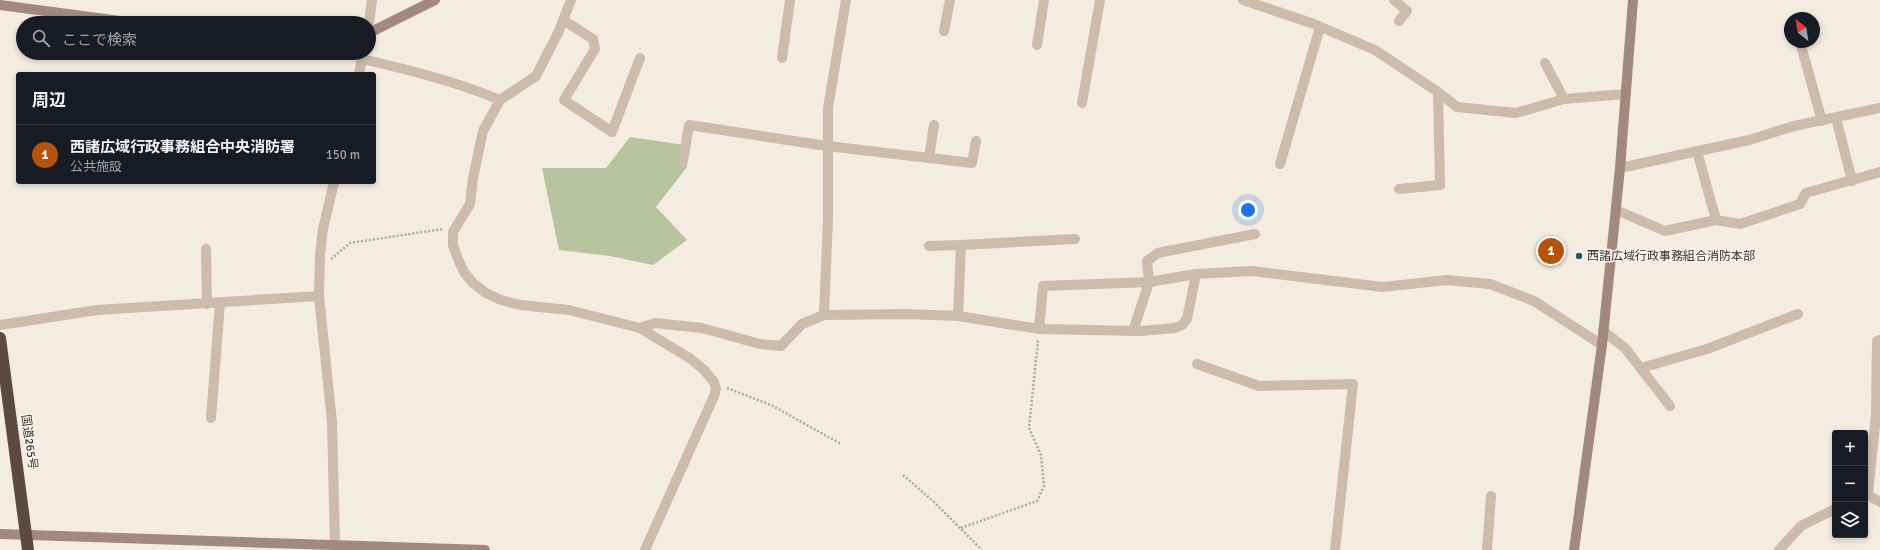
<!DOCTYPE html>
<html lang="ja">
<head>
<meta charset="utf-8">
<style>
	:root { --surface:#171b24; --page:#20242c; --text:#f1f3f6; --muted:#9ea1a6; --line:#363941; --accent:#b45309 }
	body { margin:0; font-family:Signika,"Noto Sans JP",sans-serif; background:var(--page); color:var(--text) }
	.controls { position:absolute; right:12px; bottom:12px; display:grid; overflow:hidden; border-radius:4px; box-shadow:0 2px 6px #0003 }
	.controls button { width:36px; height:36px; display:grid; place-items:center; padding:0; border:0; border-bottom:1px solid var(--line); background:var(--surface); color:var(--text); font:20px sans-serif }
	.compass { position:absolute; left:1784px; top:12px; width:36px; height:36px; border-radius:50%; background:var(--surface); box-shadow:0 2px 6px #0003; rotate:330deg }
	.you { position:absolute; left:1248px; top:210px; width:14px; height:14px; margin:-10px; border:3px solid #fff; border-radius:50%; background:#1a73e8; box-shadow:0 0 0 6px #1a73e833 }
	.badge { display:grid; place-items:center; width:26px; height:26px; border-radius:50%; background:var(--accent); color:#fff; font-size:13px; font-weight:700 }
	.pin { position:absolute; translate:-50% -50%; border:2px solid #fff; box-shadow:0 1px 4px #0006 }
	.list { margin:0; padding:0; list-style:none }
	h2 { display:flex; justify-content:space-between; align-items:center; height:52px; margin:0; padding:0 16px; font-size:17px }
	h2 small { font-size:13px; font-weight:400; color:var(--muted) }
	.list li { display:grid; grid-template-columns:26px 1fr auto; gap:12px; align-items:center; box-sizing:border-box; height:60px; padding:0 16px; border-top:1px solid var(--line) }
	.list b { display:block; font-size:15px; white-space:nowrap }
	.list p { margin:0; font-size:13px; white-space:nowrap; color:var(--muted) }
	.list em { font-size:13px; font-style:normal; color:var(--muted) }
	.icon { flex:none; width:22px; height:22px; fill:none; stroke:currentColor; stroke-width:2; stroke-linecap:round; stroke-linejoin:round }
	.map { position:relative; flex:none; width:1880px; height:550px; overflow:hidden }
	.search { position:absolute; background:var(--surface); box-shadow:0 2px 6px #0003; left:16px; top:16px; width:360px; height:44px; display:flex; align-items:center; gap:10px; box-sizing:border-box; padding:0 14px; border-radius:22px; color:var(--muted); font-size:15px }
	.panel { position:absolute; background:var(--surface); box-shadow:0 2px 6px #0003; left:16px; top:72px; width:360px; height:112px; border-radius:4px }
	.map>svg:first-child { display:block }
	.green { fill:#b8c4a0 }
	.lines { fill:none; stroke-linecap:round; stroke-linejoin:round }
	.path { stroke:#b9a596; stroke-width:2.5; stroke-dasharray:2 2; stroke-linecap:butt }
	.street { stroke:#cdbbac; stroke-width:10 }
	.secondary { stroke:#a18a7d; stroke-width:10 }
	.highway { stroke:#5c4a42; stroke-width:12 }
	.poi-dot { fill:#1f5a5e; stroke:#fbf5ee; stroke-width:1.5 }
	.labels { text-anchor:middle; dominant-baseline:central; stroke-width:3; stroke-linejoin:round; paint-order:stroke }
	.poi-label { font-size:12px; fill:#3b302b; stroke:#fbf5ee; text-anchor:start }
	.street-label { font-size:12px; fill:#3b302b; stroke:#fbf5ee }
</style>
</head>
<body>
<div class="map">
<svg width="1880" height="550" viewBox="0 0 1880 550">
	<rect width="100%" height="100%" fill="#f4ebe1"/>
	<path class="green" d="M630,137L684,145L687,167L656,207L687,240L653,265L610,256L559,250L542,168H606Z"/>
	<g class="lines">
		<g class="path">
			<path d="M331,259L350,243L443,229"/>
			<path d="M727,388L771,405L841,444"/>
			<path d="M903,475L933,501L982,550"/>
			<path d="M961,528L1037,501L1044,486L1041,455L1029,428L1038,340"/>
		</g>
		<g class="street">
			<path d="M571,0L559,31L536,76L500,100L483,131L473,178L470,204L453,232V245L458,259L464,272L473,283L486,293L501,300L520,305L569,310L640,328L691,359L704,370L714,382L716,389L714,396L645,550"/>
			<path d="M1243,0L1314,24L1375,50L1438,92L1457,107L1516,113L1564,99L1626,94"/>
			<path d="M1394,0L1407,11L1399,21"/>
			<path d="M563,20L593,39L595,49L564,100L612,132L640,58"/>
			<path d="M369,23L372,0"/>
			<path d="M944,31L950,0"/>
			<path d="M1800,42L1822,121"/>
			<path d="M1037,45L1044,0"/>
			<path d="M782,58L790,0"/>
			<path d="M362,59C409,70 455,81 500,100"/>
			<path d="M1545,63L1564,99"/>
			<path d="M359,74L363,54"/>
			<path d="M1082,103L1100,0"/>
			<path d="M1836,118L1852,181"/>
			<path d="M1697,151L1716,220"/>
			<path d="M929,158L934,125"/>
			<path d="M683,161L689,125L827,146L972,163L976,141"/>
			<path d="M1280,164L1320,27"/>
			<path d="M1620,168L1749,140L1794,126L1880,108"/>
			<path d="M334,182L323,229L320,254L319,296L332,422L335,545"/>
			<path d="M1399,189L1440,185L1438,92"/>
			<path d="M1616,210L1665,231L1716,220L1740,224L1800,204L1806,193L1880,172"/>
			<path d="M929,246L961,245"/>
			<path d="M206,249L207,304"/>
			<path d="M824,315L828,219V108L846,0"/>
			<path d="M958,316L961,245L1075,239"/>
			<path d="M0,325L97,310L319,296"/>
			<path d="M640,328L655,323L702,328L760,344L781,346L802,324L824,315L906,314L958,316L1039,329L1140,331L1175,328L1182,325L1187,319L1196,274L1251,271L1383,287L1446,280L1490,284L1534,301L1602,345"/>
			<path d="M1039,329L1043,286L1149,282L1196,274"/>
			<path d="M1133,331L1149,282L1147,261L1158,253L1255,234"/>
			<path d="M1603,331L1625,348L1670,406"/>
			<path d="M1880,340L1877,341L1876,415L1868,495L1880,502"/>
			<path d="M1197,364L1259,386L1353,384L1335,550"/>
			<path d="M1641,368L1707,349L1798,314"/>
			<path d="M211,418L220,303"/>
			<path d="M1487,550L1491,496"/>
			<path d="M1779,550L1801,526L1835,509"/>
		</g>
		<g class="secondary">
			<path d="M0,5L135,23"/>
			<path d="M369,33L435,0"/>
			<path d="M0,534L485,550"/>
			<path d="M1574,550L1602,345L1620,168L1633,0"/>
		</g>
		<path class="highway" d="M0,338L28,550"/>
	</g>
	<circle class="poi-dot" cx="1579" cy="256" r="4"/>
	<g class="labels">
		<g class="poi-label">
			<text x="1587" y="256">西諸広域行政事務組合消防本部</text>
		</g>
		<g class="street-label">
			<text transform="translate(29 442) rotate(82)">国道265号</text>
		</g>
	</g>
</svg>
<div class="controls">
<button>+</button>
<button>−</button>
<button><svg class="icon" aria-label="layers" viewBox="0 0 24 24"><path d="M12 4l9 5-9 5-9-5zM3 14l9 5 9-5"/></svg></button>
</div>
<svg class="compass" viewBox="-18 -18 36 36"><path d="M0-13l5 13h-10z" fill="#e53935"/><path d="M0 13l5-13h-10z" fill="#9ea1a6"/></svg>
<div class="you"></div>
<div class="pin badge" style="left:1551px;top:251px">1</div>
<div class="search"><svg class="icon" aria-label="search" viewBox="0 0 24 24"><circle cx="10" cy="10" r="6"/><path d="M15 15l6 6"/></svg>ここで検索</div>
<section class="panel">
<h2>周辺<small></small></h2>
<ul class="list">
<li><span class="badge">1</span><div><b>西諸広域行政事務組合中央消防署</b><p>公共施設</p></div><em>150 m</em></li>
</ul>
</section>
</div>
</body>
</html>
